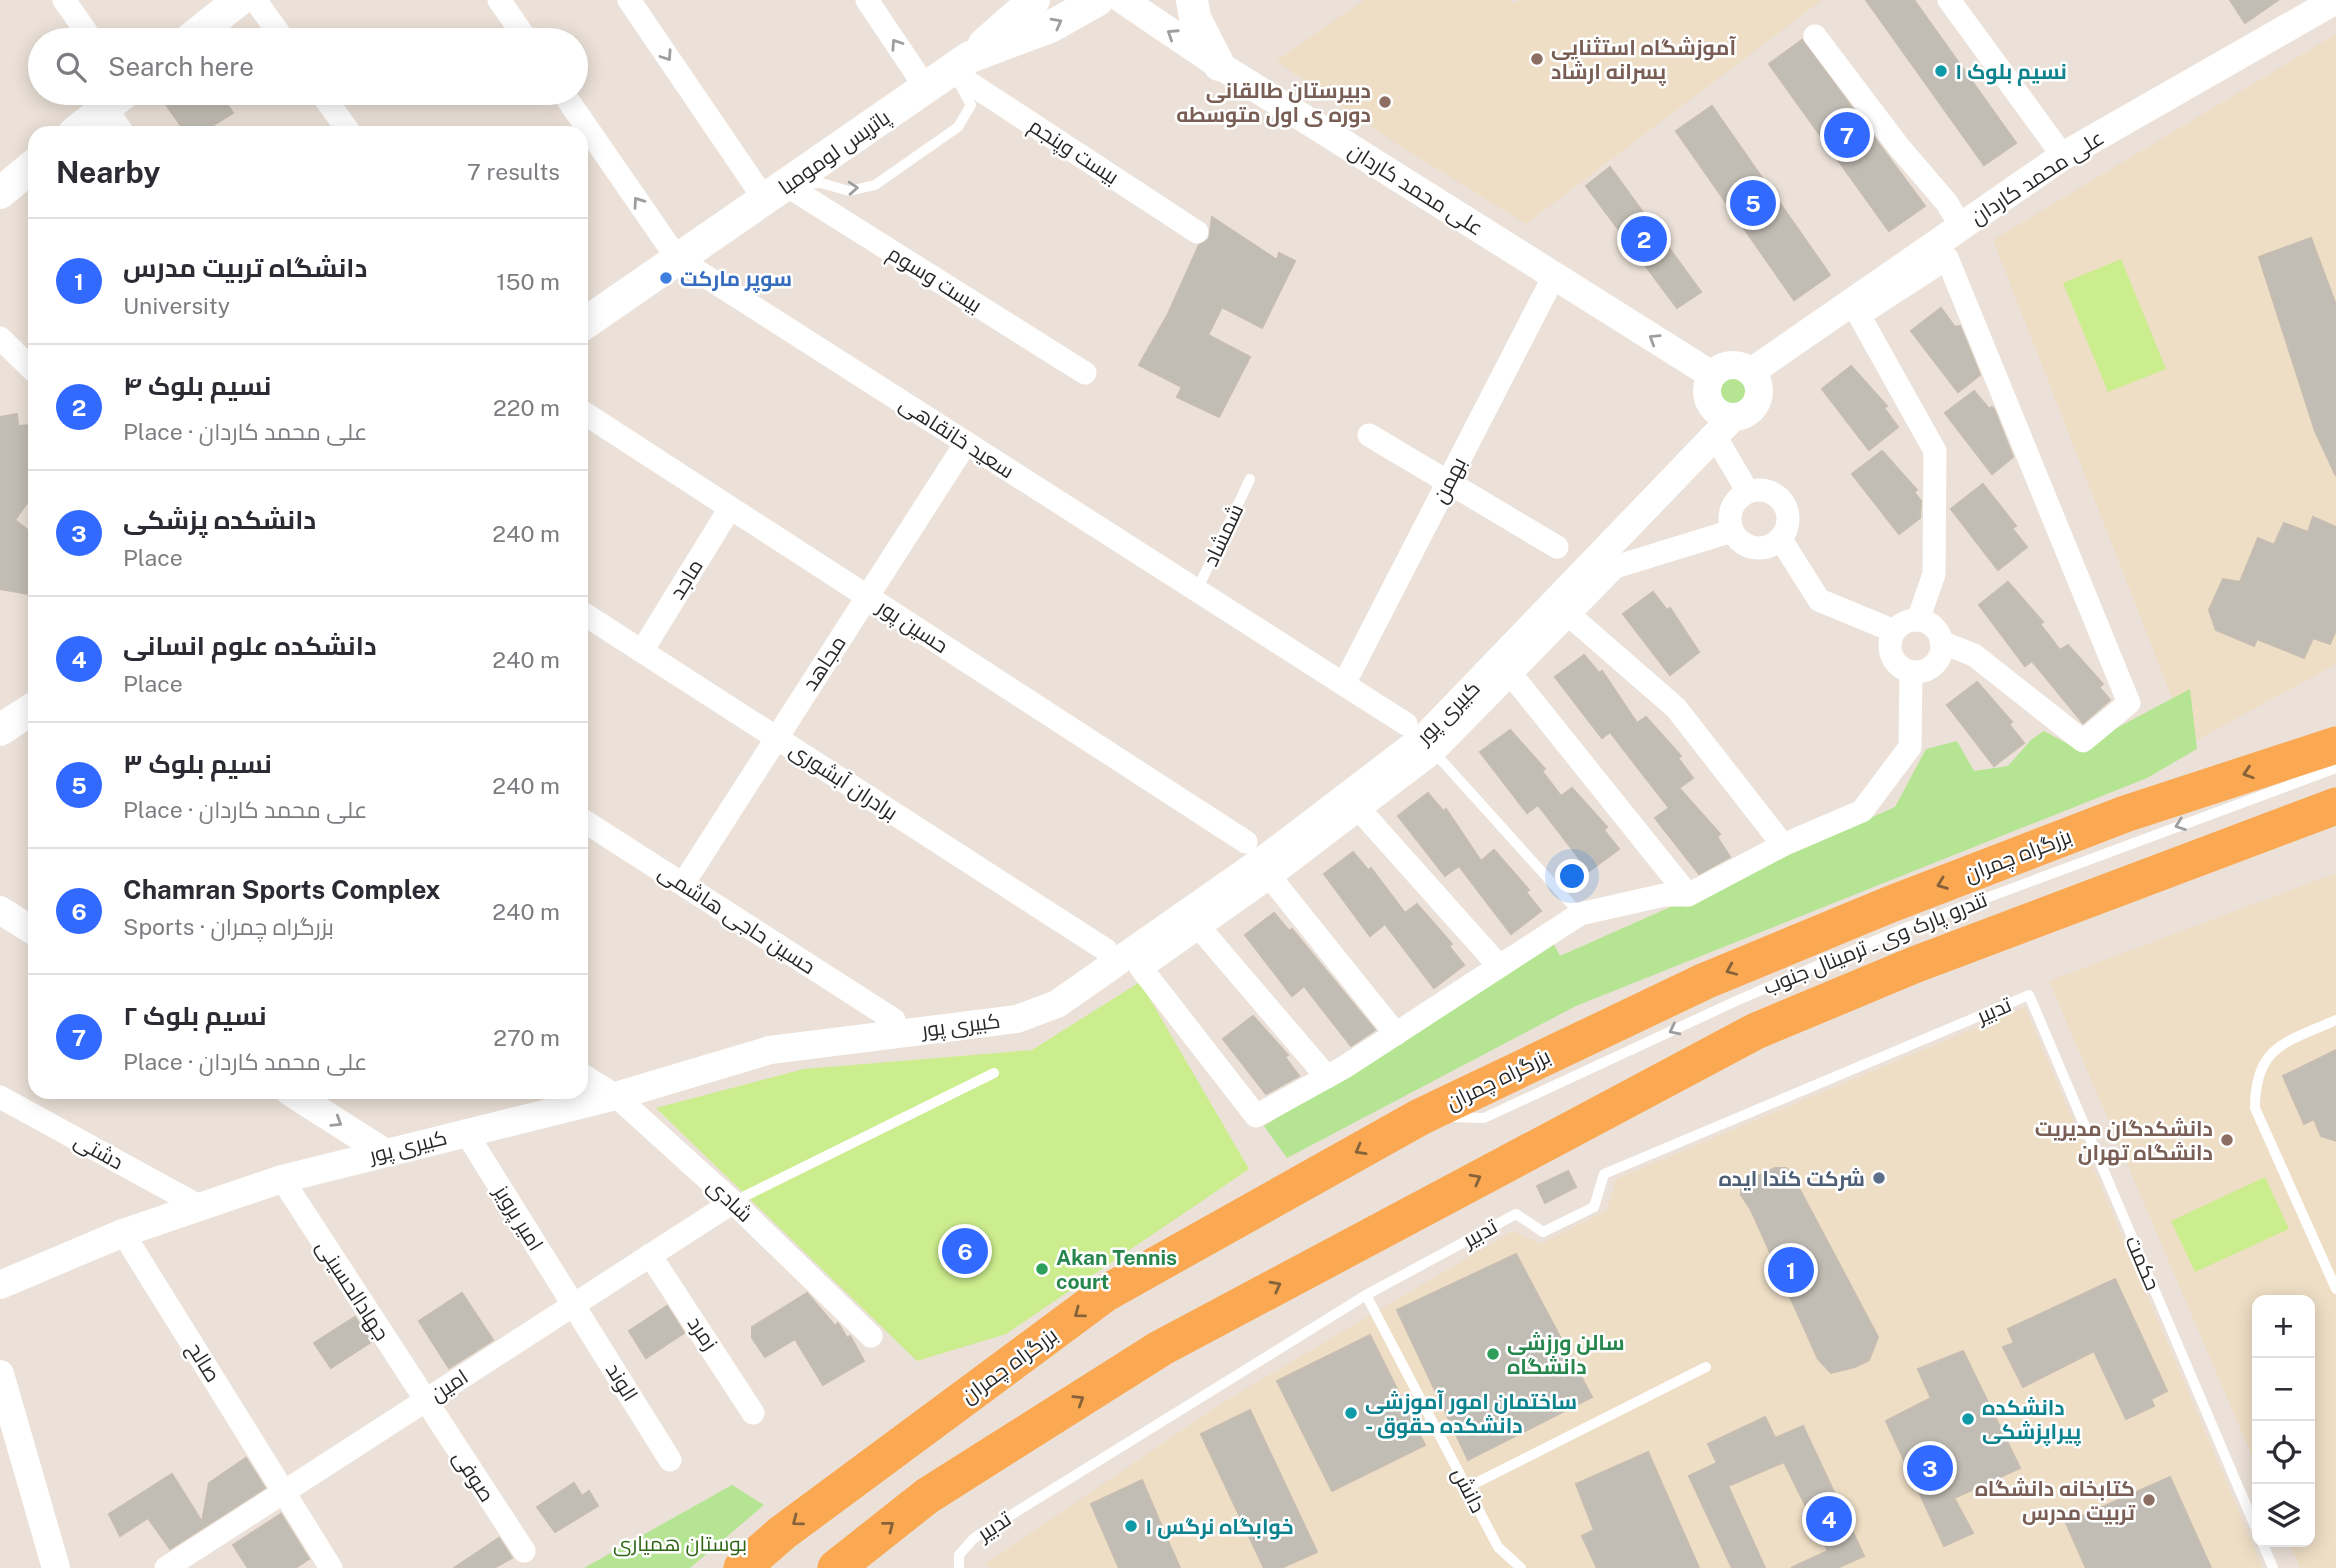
<!DOCTYPE html>
<html lang="en">
<head>
<meta charset="utf-8">
<style>
	:root { --surface:#fff; --page:#f2f2f3; --text:#2b2b33; --muted:#7c7c81; --line:#e1e1e2; --accent:#3269ff }
	body { margin:0; font-family:"Public Sans",Cairo,sans-serif; background:var(--page); color:var(--text) }
	.controls { position:absolute; right:21px; bottom:21px; display:grid; overflow:hidden; border-radius:14px; box-shadow:0 4px 18px #0003 }
	.controls button { width:63px; height:63px; display:grid; place-items:center; padding:0; border:0; border-bottom:2px solid var(--line); background:var(--surface); color:var(--text); font:35px sans-serif }
	.you { position:absolute; left:1573px; top:877px; width:24px; height:24px; margin:-18px; border:5px solid #fff; border-radius:50%; background:#1a73e8; box-shadow:0 0 0 10px #1a73e833 }
	.badge { display:grid; place-items:center; width:46px; height:46px; border-radius:50%; background:var(--accent); color:#fff; font-size:23px; font-weight:700 }
	.pin { position:absolute; translate:-50% -50%; border:4px solid #fff; box-shadow:0 2px 7px #0006 }
	.list { margin:0; padding:0; list-style:none }
	h2 { display:flex; justify-content:space-between; align-items:center; height:91px; margin:0; padding:0 28px; font-size:30px }
	h2 small { font-size:23px; font-weight:400; color:var(--muted) }
	.list li { display:grid; grid-template-columns:46px 1fr auto; gap:21px; align-items:center; box-sizing:border-box; height:126px; padding:0 28px; border-top:2px solid var(--line) }
	.list b { display:block; font-size:26px; white-space:nowrap }
	.list p { margin:0; font-size:23px; white-space:nowrap; color:var(--muted) }
	.list em { font-size:23px; font-style:normal; color:var(--muted) }
	.icon { flex:none; width:38px; height:38px; fill:none; stroke:currentColor; stroke-width:2; stroke-linecap:round; stroke-linejoin:round }
	.map { position:relative; flex:none; width:2336px; height:1568px; overflow:hidden }
	.search { position:absolute; background:var(--surface); box-shadow:0 4px 18px #0003; left:28px; top:28px; width:560px; height:77px; display:flex; align-items:center; gap:18px; box-sizing:border-box; padding:0 24px; border-radius:38px; color:var(--muted); font-size:26px }
	.panel { position:absolute; background:var(--surface); box-shadow:0 4px 18px #0003; left:28px; top:126px; width:560px; height:973px; border-radius:21px }
	.map>svg:first-child { display:block }
	.education { fill:#eedec6 }
	.green { fill:#b5e592 }
	.pitch { fill:#cced8d }
	.building { fill:#c2bdb4; stroke:#c6bdb2; stroke-width:2 }
	.lines { fill:none; stroke-linecap:round; stroke-linejoin:round }
	.service { stroke:#fff; stroke-width:10 }
	.minor { stroke:#fff; stroke-width:23 }
	.tertiary { stroke:#fff; stroke-width:28 }
	.secondary { stroke:#fff; stroke-width:32 }
	.trunk { stroke:#faa852; stroke-width:37 }
	.oneway { stroke:#9e9e9e }
	.oneway2 { stroke:#86623b }
	.education-dot { fill:#8d6e63; stroke:#fff; stroke-width:2.5 }
	.culture-dot { fill:#0f9aa8; stroke:#fff; stroke-width:2.5 }
	.shop-dot { fill:#3f7fe0; stroke:#fff; stroke-width:2.5 }
	.service-dot { fill:#5c6f8a; stroke:#fff; stroke-width:2.5 }
	.leisure-dot { fill:#2e9e5b; stroke:#fff; stroke-width:2.5 }
	.labels { text-anchor:middle; dominant-baseline:central; stroke-width:5; stroke-linejoin:round; paint-order:stroke }
	.education-label { font-size:21px; font-weight:bold; fill:#785e54; stroke:#fff; text-anchor:end }
	.culture-label { font-size:21px; font-weight:bold; fill:#0d838f; stroke:#fff; text-anchor:start }
	.street-label { font-size:21px; fill:#282828; stroke:#fff }
	.shop-label { font-size:21px; font-weight:bold; fill:#366cbe; stroke:#fff; text-anchor:start }
	.service-label { font-size:21px; font-weight:bold; fill:#4e5e75; stroke:#fff; text-anchor:end }
	.leisure-label { font-size:21px; font-weight:bold; fill:#27864d; stroke:#fff; text-anchor:start }
	.park-label { font-size:21px; fill:#2e6616; stroke:#fff }
</style>
</head>
<body>
<div class="map">
<svg width="2336" height="1568" viewBox="0 0 2336 1568">
	<rect width="100%" height="100%" fill="#ebe1d8"/>
	<g class="education">
		<path d="M1364,0H1510L1515,4L1519,0H1822L1526,224L1397,144L1276,61Z"/>
		<path d="M2336,34V664L2190,744L1993,240Z"/>
		<path d="M2336,873V1568H2300L2289,1542H2310V1300H2257V1468L2049,981Z"/>
		<path d="M2025,1007L2263,1568H990L985,1564L1225,1401L1513,1231L1541,1244L1607,1210L1616,1179Z"/>
	</g>
	<g class="green">
		<circle cx="1734" cy="391" r="17"/>
		<path d="M2190,689L2197,749L2147,778L1576,1006L1287,1158L1264,1126L1552,941L1560,956L1895,807L1926,749L1957,741L1974,771L2008,766L2032,739L2044,731L2077,749Z"/>
		<path d="M732,1485L764,1505L690,1568H584Z"/>
	</g>
	<g class="pitch">
		<path d="M2121,259L2166,369L2108,392L2063,283Z"/>
		<path d="M1140,982L1249,1169L1006,1334L917,1361L656,1108L804,1069L1032,1050Z"/>
		<path d="M2265,1177L2289,1229L2195,1272L2171,1221Z"/>
	</g>
	<g class="building">
		<path d="M1866,0H1914L2016,143L1984,165Z"/>
		<path d="M2230,0H2278L2245,23Z"/>
		<path d="M1802,40L1925,206L1889,231L1769,64Z"/>
		<path d="M158,93H220L233,113L201,133H186Z"/>
		<path d="M1712,106L1830,275L1794,300L1676,131Z"/>
		<path d="M1610,167L1701,292L1677,308L1586,186Z"/>
		<path d="M1212,217L1277,260L1279,253L1295,261L1262,328L1222,307L1208,335L1250,357L1219,417L1177,397L1182,387L1139,365L1168,314L1199,245L1209,239Z"/>
		<path d="M2311,238L2336,305V476L2315,431L2259,257Z"/>
		<path d="M1941,308L1955,327L1960,326L1980,375L1958,392L1911,331Z"/>
		<path d="M1851,366L1887,406L1884,408L1898,427L1869,450L1822,389Z"/>
		<path d="M1974,391L1989,409L1992,407L1994,409L2013,457L1992,474L1945,413Z"/>
		<path d="M17,414L18,426L31,425L35,439V480L29,500L15,520L35,536V595L0,589V417Z"/>
		<path d="M1882,451L1917,490L1914,492L1921,501L1920,518L1899,534L1852,474Z"/>
		<path d="M1983,484L2016,526L2012,528L2027,547L1998,570L1951,509Z"/>
		<path d="M2313,517L2336,527V630L2330,644L2313,638L2304,658L2257,639L2254,646L2216,630L2209,610L2223,579L2240,582L2258,538L2274,545L2284,523L2308,532Z"/>
		<path d="M2008,582L2043,622L2040,624L2060,650L2068,645L2103,684L2099,687L2110,700L2083,723L2032,661L2025,666L1979,605Z"/>
		<path d="M1653,592L1667,610L1670,608L1699,652L1670,675L1623,614Z"/>
		<path d="M1584,655L1599,673L1602,671L1637,723L1646,717L1681,756L1678,758L1693,778L1679,788L1720,834L1717,837L1730,857L1699,874L1655,818L1669,808L1610,732L1602,738L1555,677Z"/>
		<path d="M1977,682L2012,722L2009,724L2024,743L1994,766L1947,705Z"/>
		<path d="M1510,730L1545,769L1542,771L1561,796L1572,788L1607,827L1604,830L1619,849L1589,871L1538,805L1527,813L1480,752Z"/>
		<path d="M1428,793L1443,811L1446,809L1481,861L1494,850L1529,890L1526,892L1541,911L1511,934L1459,866L1445,876L1398,816Z"/>
		<path d="M1353,852L1368,870L1371,868L1405,913L1417,904L1452,944L1449,946L1464,965L1434,988L1385,924L1370,936L1324,874Z"/>
		<path d="M1274,913L1289,931L1292,929L1375,1030L1351,1046L1304,986L1292,996L1245,935Z"/>
		<path d="M1253,1016L1288,1055L1285,1057L1299,1076L1266,1094L1223,1039Z"/>
		<path d="M2336,1050V1141L2321,1136L2314,1119L2304,1124L2283,1076Z"/>
		<path d="M1775,1168H1786L1791,1173L1878,1337L1869,1360L1855,1367L1831,1373L1818,1359L1751,1210L1741,1195V1184Z"/>
		<path d="M1568,1171L1576,1187L1545,1203L1537,1186Z"/>
		<path d="M1516,1254L1592,1397L1468,1460L1397,1310Z"/>
		<path d="M2115,1279L2167,1391L2151,1399L2154,1406L2126,1419L2094,1351L2023,1387L2003,1347L2014,1343L2008,1329Z"/>
		<path d="M462,1293L493,1340L449,1368L419,1321Z"/>
		<path d="M807,1293L835,1326L838,1323L847,1338L850,1336L864,1361L823,1385L795,1339L765,1357L752,1338V1327Z"/>
		<path d="M667,1306L684,1333L646,1358L629,1331Z"/>
		<path d="M355,1317L371,1342L331,1368L314,1343Z"/>
		<path d="M1370,1335L1425,1445L1332,1491L1277,1381Z"/>
		<path d="M1963,1351L2020,1468L1954,1498L1973,1533L1944,1546L1886,1421L1931,1398L1918,1369Z"/>
		<path d="M1250,1410L1317,1552L1281,1568H1264L1201,1434Z"/>
		<path d="M1765,1417L1775,1438L1803,1426L1864,1556L1837,1568H1791L1828,1551L1784,1462L1728,1486L1765,1568H1732L1689,1476L1717,1463L1708,1444Z"/>
		<path d="M1648,1452L1699,1568H1597L1582,1536L1594,1530L1576,1484Z"/>
		<path d="M246,1458L265,1488L170,1549L148,1518L120,1536L109,1514L172,1474L202,1522L209,1483Z"/>
		<path d="M2170,1477L2211,1568H2086L2066,1523Z"/>
		<path d="M1142,1480L1171,1548L1180,1568H1119L1091,1504Z"/>
		<path d="M574,1483L582,1496L589,1491L598,1506L555,1532L537,1507Z"/>
		<path d="M281,1514L309,1559L295,1568H248L233,1545Z"/>
		<path d="M499,1538L512,1558L494,1568H454Z"/>
	</g>
	<g class="lines">
		<g class="service">
			<path d="M803,184L821,183L849,191L875,185L958,127L971,105L959,83"/>
			<path d="M1197,590L1250,479"/>
			<path d="M1434,752L1580,914"/>
			<path d="M2336,1020C2286,1042 2255,1046 2255,1108L2336,1289"/>
			<path d="M1450,1117L1484,1118L1736,1001L1900,930L2336,768"/>
			<path d="M733,1202L994,1073"/>
			<path d="M1366,1295L1498,1547L1521,1568"/>
			<path d="M1468,1487L1706,1367"/>
			<path d="M2262,1542L2273,1568"/>
			<path d="M959,1568V1555L974,1538L1366,1295L1516,1214L1543,1232L1594,1207L1604,1174L2029,995L2257,1531"/>
		</g>
		<g class="minor">
			<path d="M64,0L92,40"/>
			<path d="M255,0L284,40"/>
			<path d="M499,0L527,40"/>
			<path d="M629,0L765,200"/>
			<path d="M867,0L926,88"/>
			<path d="M1949,0L2063,156"/>
			<path d="M1815,36L1899,147L1947,203L1961,227"/>
			<path d="M951,71L1197,232"/>
			<path d="M321,93L350,133"/>
			<path d="M563,93L677,258L1406,724"/>
			<path d="M105,108L123,133"/>
			<path d="M786,185L1085,373"/>
			<path d="M0,338L35,372"/>
			<path d="M581,411L1246,842"/>
			<path d="M1369,435L1557,547"/>
			<path d="M1715,436L1748,492"/>
			<circle cx="1759" cy="519" r="29"/>
			<path d="M1732,531L1615,567L1434,752L1270,877L1141,968L1256,1116L1343,1068L1580,914L1664,895H1688L1783,845L1862,811L1910,747L1911,672"/>
			<path d="M1780,538L1819,600L1894,631"/>
			<path d="M581,612L1106,950"/>
			<path d="M1568,614L1676,708L1783,845"/>
			<circle cx="1916" cy="646" r="26"/>
			<path d="M1918,620L1934,574L1935,451L1859,315L1947,258L2129,703L2083,741L1974,655L1941,642"/>
			<path d="M642,651L730,508"/>
			<path d="M1510,673L1688,895"/>
			<path d="M1344,684L1554,276"/>
			<path d="M1358,808L1499,966"/>
			<path d="M581,819L894,1020"/>
			<path d="M1270,877L1396,1034"/>
			<path d="M683,884L966,443"/>
			<path d="M1198,926L1327,1077"/>
			<path d="M581,1074L616,1096L733,1202L871,1336"/>
			<path d="M0,1097L199,1206"/>
			<path d="M465,1131L670,1460"/>
			<path d="M282,1179L524,1551"/>
			<path d="M123,1233L331,1568"/>
			<path d="M650,1255L753,1413"/>
			<path d="M166,1568L733,1202"/>
		</g>
		<g class="tertiary">
			<path d="M1123,0L1219,65L1712,375"/>
			<circle cx="1733" cy="391" r="26"/>
			<path d="M1751,372L2063,156L2336,0"/>
			<path d="M0,910L35,932"/>
			<path d="M290,1092L384,1152"/>
			<path d="M0,1285L123,1233L282,1179L616,1096L770,1050L1017,1019L1057,1004L1270,855L1426,736L1733,417"/>
			<path d="M0,1374L56,1568"/>
		</g>
		<g class="secondary">
			<path d="M1192,0L1195,18L1219,65"/>
			<path d="M189,40L239,0"/>
			<path d="M984,44L1034,0"/>
			<path d="M74,133L124,93"/>
			<path d="M0,193L35,164"/>
			<path d="M581,326L970,57L1050,27L1098,0"/>
			<path d="M0,730L35,707"/>
		</g>
		<g class="trunk">
			<path d="M742,1568L782,1533L1106,1293L1420,1117L1705,981L1891,904L2125,814L2336,745"/>
			<path d="M836,1568L927,1496L1161,1348L1756,1031L1914,965L2336,806"/>
		</g>
	</g>
	<defs><path id="oneway-chevron" d="M-2-3.5L2.5 0L-2 3.5" fill="none" stroke-width="1.6" stroke-linecap="round" stroke-linejoin="round" transform="scale(1.75)"/></defs>
	<g class="oneway">
		<use href="#oneway-chevron" transform="translate(1057 23) rotate(-28)"/>
		<use href="#oneway-chevron" transform="translate(1172 34) rotate(-147)"/>
		<use href="#oneway-chevron" transform="translate(896 44) rotate(-124)"/>
		<use href="#oneway-chevron" transform="translate(667 56) rotate(56)"/>
		<use href="#oneway-chevron" transform="translate(853 188) rotate(-4)"/>
		<use href="#oneway-chevron" transform="translate(638 202) rotate(-125)"/>
		<use href="#oneway-chevron" transform="translate(1654 339) rotate(-148)"/>
		<use href="#oneway-chevron" transform="translate(2180 825) rotate(160)"/>
		<use href="#oneway-chevron" transform="translate(1674 1030) rotate(154)"/>
		<use href="#oneway-chevron" transform="translate(337 1122) rotate(32)"/>
	</g>
	<g class="oneway2">
		<use href="#oneway-chevron" transform="translate(2248 773) rotate(162)"/>
		<use href="#oneway-chevron" transform="translate(1942 884) rotate(159)"/>
		<use href="#oneway-chevron" transform="translate(1731 970) rotate(157)"/>
		<use href="#oneway-chevron" transform="translate(1360 1150) rotate(151)"/>
		<use href="#oneway-chevron" transform="translate(1476 1179) rotate(-28)"/>
		<use href="#oneway-chevron" transform="translate(1276 1286) rotate(-28)"/>
		<use href="#oneway-chevron" transform="translate(1079 1313) rotate(144)"/>
		<use href="#oneway-chevron" transform="translate(1079 1400) rotate(-32)"/>
		<use href="#oneway-chevron" transform="translate(797 1521) rotate(143)"/>
		<use href="#oneway-chevron" transform="translate(889 1526) rotate(-38)"/>
	</g>
	<g class="education-dot">
		<circle cx="1537" cy="59" r="7"/>
		<circle cx="1385" cy="102" r="7"/>
		<circle cx="2227" cy="1140" r="7"/>
		<circle cx="2149" cy="1500" r="7"/>
	</g>
	<g class="culture-dot">
		<circle cx="1941" cy="71" r="7"/>
		<circle cx="1351" cy="1413" r="7"/>
		<circle cx="1968" cy="1419" r="7"/>
		<circle cx="1131" cy="1526" r="7"/>
	</g>
	<circle class="shop-dot" cx="666" cy="278" r="7"/>
	<circle class="service-dot" cx="1879" cy="1178" r="7"/>
	<g class="leisure-dot">
		<circle cx="1042" cy="1269" r="7"/>
		<circle cx="1493" cy="1354" r="7"/>
	</g>
	<g class="labels">
		<g class="education-label">
			<text x="1551" y="47" text-anchor="start">آموزشگاه استثنایی<tspan x="1551" dy="24">پسرانه ارشاد</tspan></text>
			<text x="1371" y="90">دبیرستان طالقانی<tspan x="1371" dy="24">دوره ی اول متوسطه</tspan></text>
			<text x="2213" y="1128">دانشکدگان مدیریت<tspan x="2213" dy="24">دانشگاه تهران</tspan></text>
			<text x="2135" y="1488">کتابخانه دانشگاه<tspan x="2135" dy="24">تربیت مدرس</tspan></text>
		</g>
		<g class="culture-label">
			<text x="1955" y="71">نسیم بلوک ۱</text>
			<text x="1365" y="1401">ساختمان امور آموزشی<tspan x="1365" dy="24">- دانشکده حقوق</tspan></text>
			<text x="1982" y="1407">دانشکده<tspan x="1982" dy="24">پیراپزشکی</tspan></text>
			<text x="1145" y="1526">خوابگاه نرگس ۱</text>
		</g>
		<g class="street-label">
			<text transform="translate(1074 151) rotate(33)">بیست وپنجم</text>
			<text transform="translate(834 152) rotate(-35)">پاتریس لومومبا</text>
			<text transform="translate(2037 177) rotate(-33)">علی محمد کاردان</text>
			<text transform="translate(1416 189) rotate(32)">علی محمد کاردان</text>
			<text transform="translate(935 279) rotate(32)">بیست وسوم</text>
			<text transform="translate(957 437) rotate(33)">سعید خانقاهی</text>
			<text transform="translate(1449 480) rotate(-63)">بهمن</text>
			<text transform="translate(1223 535) rotate(-65)">شمشاد</text>
			<text transform="translate(686 579) rotate(-58)">ماجد</text>
			<text transform="translate(913 626) rotate(33)">حسین پور</text>
			<text transform="translate(824 663) rotate(-57)">مجاهد</text>
			<text transform="translate(1448 712) rotate(-45)">کبیری پور</text>
			<text transform="translate(844 781) rotate(33)">برادران آبشوری</text>
			<text transform="translate(2018 855) rotate(-21)">بزرگراه چمران</text>
			<text transform="translate(737 919) rotate(33)">حسین حاجی هاشمی</text>
			<text transform="translate(1875 943) rotate(-22)">تندرو پارک وی ـ ترمینال جنوب</text>
			<text transform="translate(1994 1010) rotate(-23)">تدبیر</text>
			<text transform="translate(961 1025) rotate(-7)">کبیری پور</text>
			<text transform="translate(1498 1079) rotate(-26)">بزرگراه چمران</text>
			<text transform="translate(408 1146) rotate(-14)">کبیری پور</text>
			<text transform="translate(99 1151) rotate(29)">دشتی</text>
			<text transform="translate(730 1200) rotate(43)">شادی</text>
			<text transform="translate(519 1218) rotate(58)">امیر پرویز</text>
			<text transform="translate(1480 1233) rotate(-29)">تدبیر</text>
			<text transform="translate(2143 1263) rotate(67)">حکمت</text>
			<text transform="translate(353 1290) rotate(57)">جهادالحسینی</text>
			<text transform="translate(703 1333) rotate(56)">زمرد</text>
			<text transform="translate(204 1362) rotate(58)">صالح</text>
			<text transform="translate(1009 1365) rotate(-36)">بزرگراه چمران</text>
			<text transform="translate(622 1382) rotate(58)">الوند</text>
			<text transform="translate(449 1385) rotate(-33)">امین</text>
			<text transform="translate(474 1476) rotate(57)">صوفی</text>
			<text transform="translate(1469 1490) rotate(63)">دانش</text>
			<text transform="translate(994 1526) rotate(-33)">تدبیر</text>
		</g>
		<g class="shop-label">
			<text x="680" y="278">سوپر مارکت</text>
		</g>
		<g class="service-label">
			<text x="1865" y="1178">شرکت کندا ایده</text>
		</g>
		<g class="leisure-label">
			<text x="1056" y="1257">Akan Tennis<tspan x="1056" dy="24">court</tspan></text>
			<text x="1507" y="1342">سالن ورزشی<tspan x="1507" dy="24">دانشگاه</tspan></text>
		</g>
		<g class="park-label">
			<text x="680" y="1543">بوستان همیاری</text>
		</g>
	</g>
</svg>
<div class="controls">
<button>+</button>
<button>−</button>
<button><svg class="icon" aria-label="locate" viewBox="0 0 24 24"><circle cx="12" cy="12" r="6"/><path d="M12 2v4M12 18v4M2 12h4M18 12h4"/></svg></button>
<button><svg class="icon" aria-label="layers" viewBox="0 0 24 24"><path d="M12 4l9 5-9 5-9-5zM3 14l9 5 9-5"/></svg></button>
</div>
<div class="you"></div>
<div class="pin badge" style="left:1791px;top:1270px">1</div>
<div class="pin badge" style="left:1644px;top:239px">2</div>
<div class="pin badge" style="left:1930px;top:1468px">3</div>
<div class="pin badge" style="left:1829px;top:1519px">4</div>
<div class="pin badge" style="left:1753px;top:203px">5</div>
<div class="pin badge" style="left:965px;top:1251px">6</div>
<div class="pin badge" style="left:1847px;top:135px">7</div>
<div class="search"><svg class="icon" aria-label="search" viewBox="0 0 24 24"><circle cx="10" cy="10" r="6"/><path d="M15 15l6 6"/></svg>Search here</div>
<section class="panel">
<h2>Nearby<small>7 results</small></h2>
<ul class="list">
<li><span class="badge">1</span><div><b>دانشگاه تربیت مدرس</b><p>University</p></div><em>150 m</em></li>
<li><span class="badge">2</span><div><b>نسیم بلوک ۴</b><p>Place · علی محمد کاردان</p></div><em>220 m</em></li>
<li><span class="badge">3</span><div><b>دانشکده پزشکی</b><p>Place</p></div><em>240 m</em></li>
<li><span class="badge">4</span><div><b>دانشکده علوم انسانی</b><p>Place</p></div><em>240 m</em></li>
<li><span class="badge">5</span><div><b>نسیم بلوک ۳</b><p>Place · علی محمد کاردان</p></div><em>240 m</em></li>
<li><span class="badge">6</span><div><b>Chamran Sports Complex</b><p>Sports · بزرگراه چمران</p></div><em>240 m</em></li>
<li><span class="badge">7</span><div><b>نسیم بلوک ۲</b><p>Place · علی محمد کاردان</p></div><em>270 m</em></li>
</ul>
</section>
</div>
</body>
</html>
